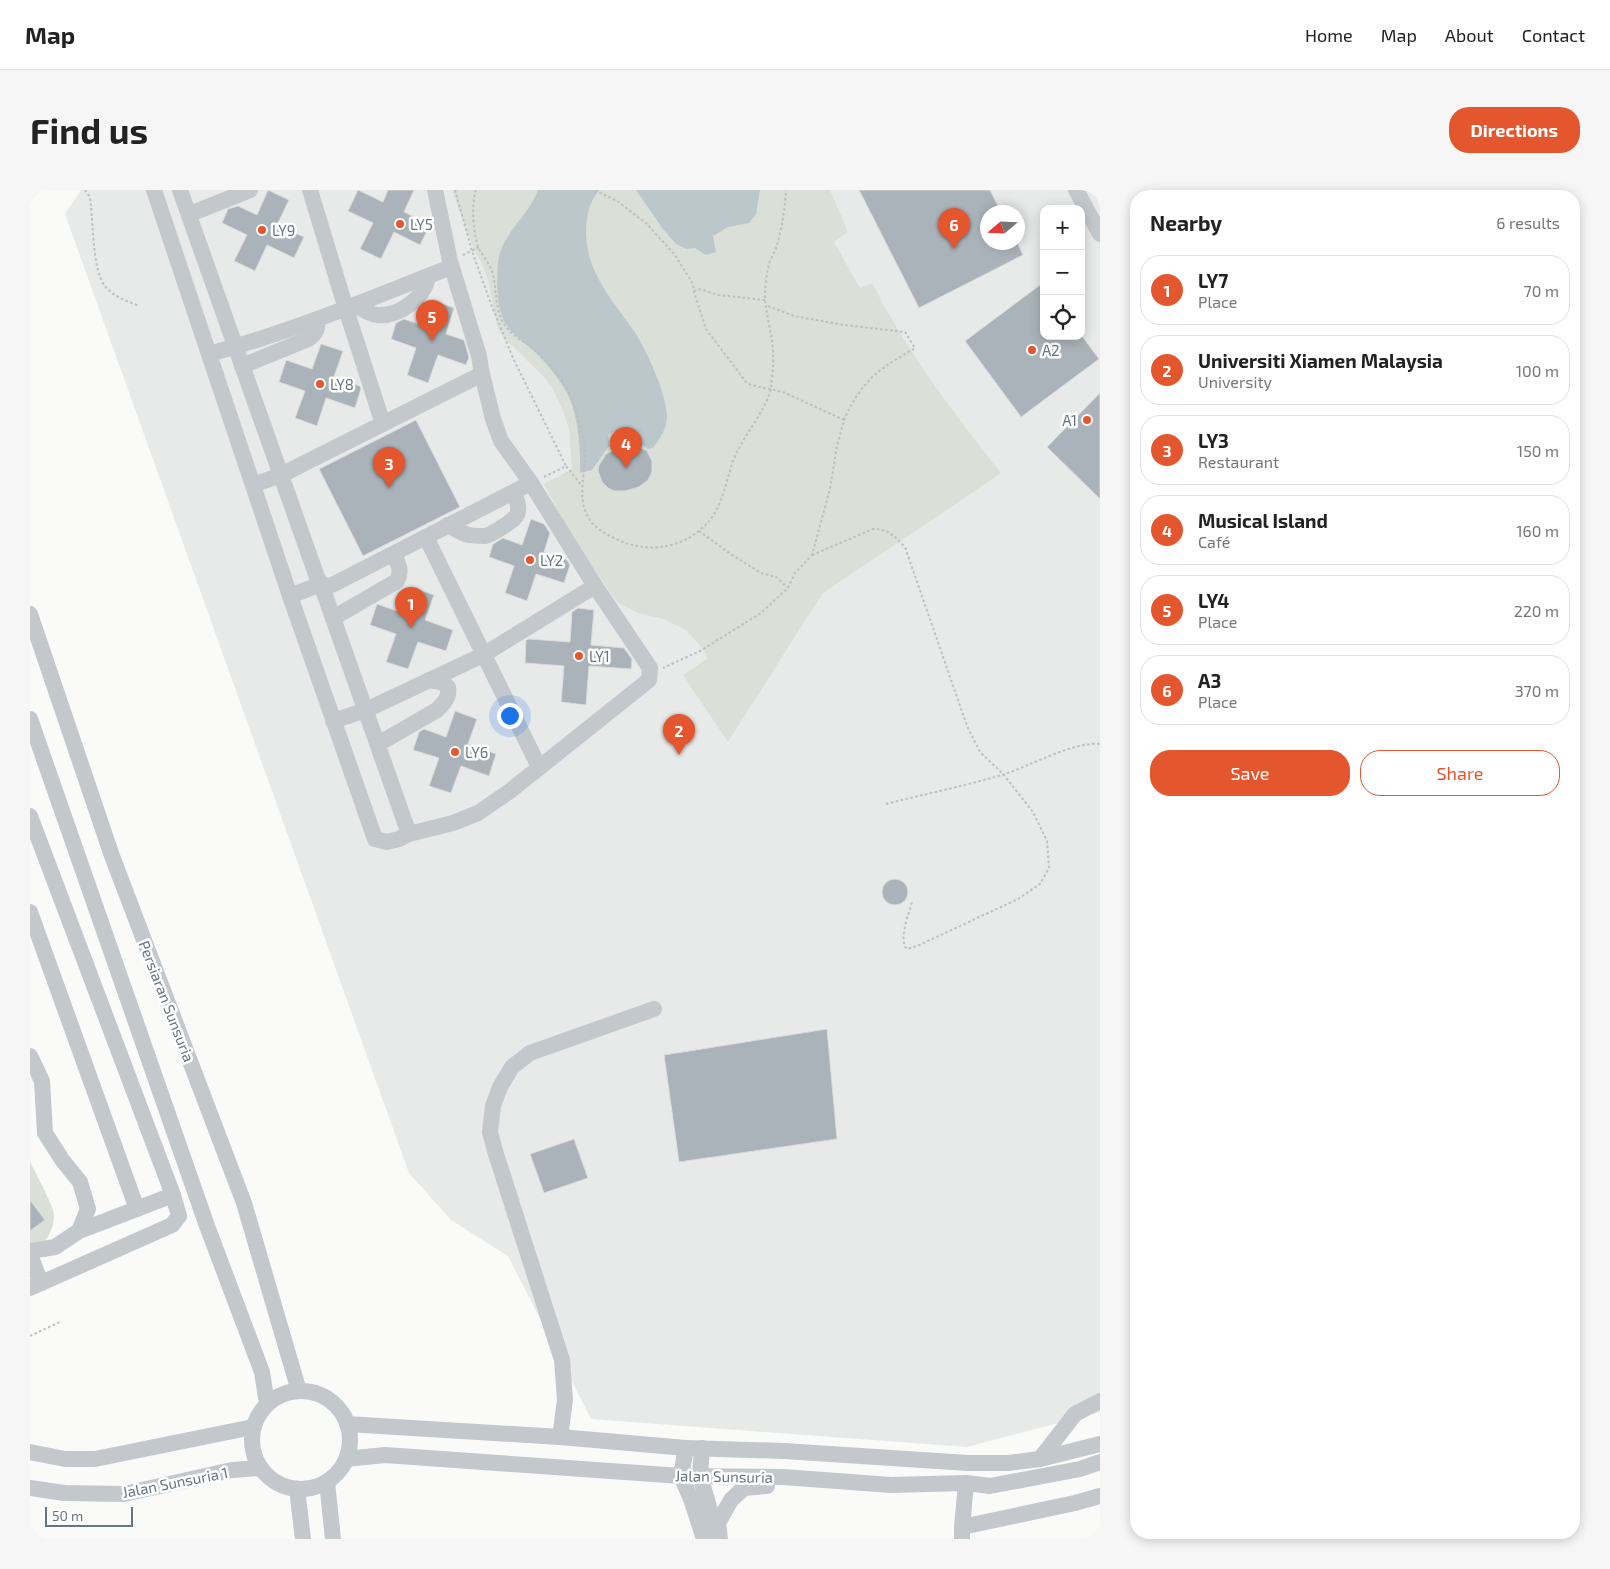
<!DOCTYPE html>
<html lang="en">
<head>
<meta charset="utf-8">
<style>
	:root { --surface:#fff; --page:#f6f6f6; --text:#222; --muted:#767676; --line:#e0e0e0; --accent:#e4572e }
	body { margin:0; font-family:"Exo 2",sans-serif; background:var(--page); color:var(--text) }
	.controls { position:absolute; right:15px; top:15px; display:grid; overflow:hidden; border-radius:10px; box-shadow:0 2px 12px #0003 }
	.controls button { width:45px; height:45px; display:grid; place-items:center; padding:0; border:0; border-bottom:1px solid var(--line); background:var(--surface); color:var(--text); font:25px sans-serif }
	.compass { position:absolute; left:950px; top:15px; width:45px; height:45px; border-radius:50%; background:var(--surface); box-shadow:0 2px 12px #0003; rotate:251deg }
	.scale { position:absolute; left:15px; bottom:12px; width:88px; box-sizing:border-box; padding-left:5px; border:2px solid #657683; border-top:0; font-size:14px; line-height:18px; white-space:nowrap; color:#657683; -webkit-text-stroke:4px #fff; paint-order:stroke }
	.you { position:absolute; left:479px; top:525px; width:18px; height:18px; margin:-12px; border:4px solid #fff; border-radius:50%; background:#1a73e8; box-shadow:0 0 0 8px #1a73e833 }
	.badge { display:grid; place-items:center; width:32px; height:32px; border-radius:50%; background:var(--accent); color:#fff; font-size:16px; font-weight:700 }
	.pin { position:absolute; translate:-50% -41px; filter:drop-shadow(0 1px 2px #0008) }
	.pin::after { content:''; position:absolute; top:26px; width:18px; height:15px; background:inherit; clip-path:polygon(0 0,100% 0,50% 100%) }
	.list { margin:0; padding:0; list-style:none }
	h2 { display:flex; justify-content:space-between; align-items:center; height:65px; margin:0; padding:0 20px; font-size:21px }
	h2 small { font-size:16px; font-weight:400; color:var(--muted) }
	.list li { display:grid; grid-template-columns:32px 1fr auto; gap:15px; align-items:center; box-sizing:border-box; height:70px; margin:0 10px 10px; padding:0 10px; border:1px solid var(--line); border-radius:20px }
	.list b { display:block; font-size:19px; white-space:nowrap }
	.list p { margin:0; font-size:16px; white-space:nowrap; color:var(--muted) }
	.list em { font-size:16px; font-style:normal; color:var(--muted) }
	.actions { display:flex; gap:10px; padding:15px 20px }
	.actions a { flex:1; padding:11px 0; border:1px solid var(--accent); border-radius:20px; text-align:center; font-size:18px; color:var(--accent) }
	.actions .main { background:var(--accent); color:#fff }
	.icon { flex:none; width:28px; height:28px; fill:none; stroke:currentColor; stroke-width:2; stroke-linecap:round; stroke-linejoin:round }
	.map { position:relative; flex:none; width:1070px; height:1349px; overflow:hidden; border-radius:20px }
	header { display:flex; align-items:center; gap:30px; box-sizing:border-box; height:70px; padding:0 25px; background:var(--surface); border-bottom:1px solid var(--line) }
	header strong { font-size:24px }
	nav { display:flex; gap:28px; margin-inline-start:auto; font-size:18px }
	.intro { display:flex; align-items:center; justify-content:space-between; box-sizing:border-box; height:120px; padding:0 30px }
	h1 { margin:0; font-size:35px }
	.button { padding:12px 22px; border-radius:20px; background:var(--accent); color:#fff; font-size:18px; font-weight:700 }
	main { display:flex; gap:30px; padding:0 30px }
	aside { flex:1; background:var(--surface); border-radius:20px; box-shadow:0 2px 12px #0003 }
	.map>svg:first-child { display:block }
	.built { fill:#e8e9e9; fill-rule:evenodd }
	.green { fill:#dadfd7 }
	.water { fill:#bbc7cb }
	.building { fill:#aab3b9; stroke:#dcdcda }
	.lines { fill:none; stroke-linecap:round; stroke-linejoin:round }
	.path { stroke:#bbbfc2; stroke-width:2; stroke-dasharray:2.5 2.5; stroke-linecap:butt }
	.minor { stroke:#c3c8cc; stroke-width:16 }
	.poi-dot { fill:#e4572e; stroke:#fff; stroke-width:2 }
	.labels { text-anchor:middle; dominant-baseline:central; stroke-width:5; stroke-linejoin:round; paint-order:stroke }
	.poi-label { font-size:15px; fill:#657683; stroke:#fff; text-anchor:start }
	.street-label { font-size:15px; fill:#657683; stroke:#fff }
</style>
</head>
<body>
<header>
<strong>Map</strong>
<nav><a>Home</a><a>Map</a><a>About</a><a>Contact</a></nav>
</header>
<div class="intro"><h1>Find us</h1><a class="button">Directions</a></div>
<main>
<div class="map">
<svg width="1070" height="1349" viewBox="0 0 1070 1349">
	<rect width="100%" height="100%" fill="#fafaf8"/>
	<path class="built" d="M51,0H1070V1222L937,1257L561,1229L478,1066L421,1030L379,983L35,24ZM1014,19H1051V146H1014ZM958,22H988V52H958Z"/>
	<g class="green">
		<path d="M422,0H800L818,42L804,52L830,98L842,93C877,162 923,222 971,283L792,404L698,552L653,485L678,468L669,454L656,440L633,429L608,423L586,411L541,346L514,294L542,279L539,238L531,216L522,198L513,186L475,149L468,139L458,90L451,71L444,60Z"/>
		<path d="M0,972C4,980 25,1019 24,1025C24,1041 15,1056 0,1061Z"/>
	</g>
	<g class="water">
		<path d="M508,0H569C559,13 556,26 556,43C557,84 582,109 604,141C616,158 637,206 637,226C637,239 630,248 623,258L617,259C610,250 601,252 590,253L585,241L578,245L580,256L576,260L562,280L550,283C551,260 548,221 536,201C528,188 517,173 505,162C494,151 477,142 472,126C466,110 467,90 468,73C470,45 499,26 508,0Z"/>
		<path d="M606,0H730L726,24L719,33L698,37L683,46L686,62L676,65L665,58L656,59L646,54L633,39Z"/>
	</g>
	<g class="building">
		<path d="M238,0L259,10L247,35L274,47L264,68L237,55L225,81L204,71L217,45L192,33L198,19L208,16L227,25Z"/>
		<path d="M328,0L353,12L358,0H384L374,22L400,35L390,55L364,42L351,69L330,59L343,33L318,21Z"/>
		<path d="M829,0H960L971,22H958V52H987L993,65L889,118Z"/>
		<path d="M1014,92V146H1052L1069,169L991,227L935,151Z"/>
		<path d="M403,110L424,118L416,144L434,150L439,167L436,175L408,165L398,193L377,185L386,158L361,149L366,133L374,129L394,136Z"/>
		<path d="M291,154L313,161L304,187L330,196L331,199L325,218L296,208L287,236L265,228L275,201L249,192L256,170L282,179Z"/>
		<path d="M1070,203V309L1017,257Z"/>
		<path d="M386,230L430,317L333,366L289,279Z"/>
		<path d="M596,255L608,256L617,261L622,271V282L618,290L609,297L595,301H584L578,298L572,292L568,281L569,275L576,264L587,258Z"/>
		<path d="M501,329L514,334L520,343L514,362L537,370L540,375L534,393L506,384L497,411L475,403L484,376L459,367L463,354L473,348L492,355Z"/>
		<path d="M382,397L404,405L395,430L423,440L416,461L388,452L378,479L356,472L366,444L340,435L347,414L373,423Z"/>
		<path d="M548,418L564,420L561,455L594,458L602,469L601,479L559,476L556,515L531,512L534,476L495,473L496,450L499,449L540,452L542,422Z"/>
		<path d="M425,521L447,529L438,554L466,564L459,586L431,576L421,603L399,596L409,568L383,560L389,542L394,539L416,547Z"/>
		<circle cx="865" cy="702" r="13"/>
		<path d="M797,839L807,949L649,972L634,865Z"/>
		<path d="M544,949L558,988L514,1003L500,964Z"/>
		<path d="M0,1010L15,1030L0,1041Z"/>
	</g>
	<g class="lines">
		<g class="path">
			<path d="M55,0L60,7L61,16C63,35 63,82 75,96C84,107 97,111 109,116"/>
			<path d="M425,0L442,61L461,114L483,168L536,276"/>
			<path d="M446,0C441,14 443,45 449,59C454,67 461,76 463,85C467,103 465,124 477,138C483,146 490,149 497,154C507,161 529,185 535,195C543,208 555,248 555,264C555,288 545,313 563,334C569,340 576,344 584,348C618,366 660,358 683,326C695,308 698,280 707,262C716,243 737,218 741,198C742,187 744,174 743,164C743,145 736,127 735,108C735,99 736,88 738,79C739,70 745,63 747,55C752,37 755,19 756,0"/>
			<path d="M565,0L587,11L617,34L645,65L663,94L664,102L676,139L716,192L721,195L753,202L814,230L807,256L800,299L782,365L765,383L758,398L731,423L670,461L633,478"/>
			<path d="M433,65L449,57"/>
			<path d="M664,101L669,99L689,105L735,110"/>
			<path d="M738,116L764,126L814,135L875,142L885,158C874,165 862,171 852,179C835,191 822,211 814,230"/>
			<path d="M514,287L536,276L552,296"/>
			<path d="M669,341L702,365L731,383L746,387L757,397"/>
			<path d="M782,365L843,339C859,339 864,346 875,357L937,536L950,562L973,584L1003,622L1017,651L1019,678L1010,694L988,709L887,756L877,759C868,750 879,723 882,712"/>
			<path d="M856,614C895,604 934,596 972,585C998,577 1044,551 1070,554"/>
			<path d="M0,1146L32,1131"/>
		</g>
		<g class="minor">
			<path d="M124,0L260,406L345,649L357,652L369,649L379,644L423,633L448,623L480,601L619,490L620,478L565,396L501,293L471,251L463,229L452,184"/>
			<path d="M150,0L287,387L291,394L298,396L304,394L501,293"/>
			<path d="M280,0L316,119L353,234"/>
			<path d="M1046,0L1070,44"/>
			<path d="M160,24L220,0"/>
			<path d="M326,115C333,120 339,124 347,125C369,127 395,108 398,86"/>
			<path d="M179,164C262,142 341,108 421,77"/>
			<path d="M212,176L278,149C287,143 288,139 287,129"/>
			<path d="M223,295L251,285L452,184L449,166L420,71L405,0"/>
			<path d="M418,335C425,339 432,344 439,345C444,346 451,346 455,346C461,345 485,330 487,325C490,318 487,308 483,303"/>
			<path d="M396,347L509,577"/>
			<path d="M260,406L291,394L379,644"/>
			<path d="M0,424L82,666L214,1013L269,1201"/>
			<path d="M303,428L367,391C371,382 370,378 366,369L358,366"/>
			<path d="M0,529L177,1036L232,1182L237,1214"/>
			<path d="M303,531L336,520L453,465L565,396"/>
			<path d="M348,554L407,520C414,513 420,507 418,497L411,492L399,490"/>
			<path d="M0,626L143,1005L149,1026L142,1035L0,1098"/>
			<path d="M0,722L107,1019"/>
			<path d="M0,866L12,891L15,943L33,971L50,992L58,1019L49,1041L25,1057L0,1061"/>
			<path d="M49,1041L143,1005"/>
			<path d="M0,1065L11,1093"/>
			<circle cx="271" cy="1250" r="49"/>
			<path d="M317,1234L530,1247L656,1258L754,1261L938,1273H978L1010,1269L1070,1254"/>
			<path d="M530,1247L535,1210L532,1170L465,961L460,942L463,916L470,897L482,877L500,863L624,819"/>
			<path d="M656,1258L651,1286L661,1309L674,1349"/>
			<path d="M672,1258L670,1286L687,1344"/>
			<path d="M0,1262L35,1269H65L223,1237"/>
			<path d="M316,1269L355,1265L651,1286L753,1287L861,1295L936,1293L960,1296L1050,1279L1070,1272"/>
			<path d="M1010,1269L1045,1224L1070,1211"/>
			<path d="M297,1292L303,1349"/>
			<path d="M0,1298L34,1303L94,1304L202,1280L231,1278"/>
			<path d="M267,1299L273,1349"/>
			<path d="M932,1337L1045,1313L1070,1306"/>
			<path d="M690,1349L688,1333L701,1310L714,1298L737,1296"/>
			<path d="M932,1349V1337L936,1293"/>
		</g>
	</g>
	<g class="poi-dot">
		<circle cx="370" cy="34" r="5"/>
		<circle cx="232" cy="40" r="5"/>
		<circle cx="1002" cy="160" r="5"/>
		<circle cx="290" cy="194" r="5"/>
		<circle cx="1057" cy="230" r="5"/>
		<circle cx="500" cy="370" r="5"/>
		<circle cx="549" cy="466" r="5"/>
		<circle cx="425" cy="562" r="5"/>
	</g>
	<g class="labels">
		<g class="poi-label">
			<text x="380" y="34">LY5</text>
			<text x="242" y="40">LY9</text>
			<text x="1012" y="160">A2</text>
			<text x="300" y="194">LY8</text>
			<text x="1047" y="230" text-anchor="end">A1</text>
			<text x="510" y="370">LY2</text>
			<text x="559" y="466">LY1</text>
			<text x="435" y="562">LY6</text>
		</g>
		<g class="street-label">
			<text transform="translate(137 811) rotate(69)">Persiaran Sunsuria</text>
			<text transform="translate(694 1286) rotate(1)">Jalan Sunsuria</text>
			<text transform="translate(145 1292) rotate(-11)">Jalan Sunsuria 1</text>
		</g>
	</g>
</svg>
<div class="controls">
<button>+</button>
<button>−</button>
<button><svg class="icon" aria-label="locate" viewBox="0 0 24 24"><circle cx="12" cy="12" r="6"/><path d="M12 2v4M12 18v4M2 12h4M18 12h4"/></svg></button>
</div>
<svg class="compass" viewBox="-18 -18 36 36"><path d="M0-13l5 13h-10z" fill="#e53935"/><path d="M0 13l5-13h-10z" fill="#767676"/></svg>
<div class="scale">50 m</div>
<div class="you"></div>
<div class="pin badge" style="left:381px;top:438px">1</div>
<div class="pin badge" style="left:649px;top:565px">2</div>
<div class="pin badge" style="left:359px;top:298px">3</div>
<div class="pin badge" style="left:596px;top:278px">4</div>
<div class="pin badge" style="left:402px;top:151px">5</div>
<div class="pin badge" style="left:924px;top:59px">6</div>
</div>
<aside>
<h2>Nearby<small>6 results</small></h2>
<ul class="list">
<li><span class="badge">1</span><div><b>LY7</b><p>Place</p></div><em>70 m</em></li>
<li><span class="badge">2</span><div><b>Universiti Xiamen Malaysia</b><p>University</p></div><em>100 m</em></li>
<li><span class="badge">3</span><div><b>LY3</b><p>Restaurant</p></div><em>150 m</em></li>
<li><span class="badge">4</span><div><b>Musical Island</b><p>Café</p></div><em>160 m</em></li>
<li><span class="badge">5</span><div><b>LY4</b><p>Place</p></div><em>220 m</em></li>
<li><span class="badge">6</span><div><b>A3</b><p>Place</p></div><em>370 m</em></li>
</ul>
<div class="actions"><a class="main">Save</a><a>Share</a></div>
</aside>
</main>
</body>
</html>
